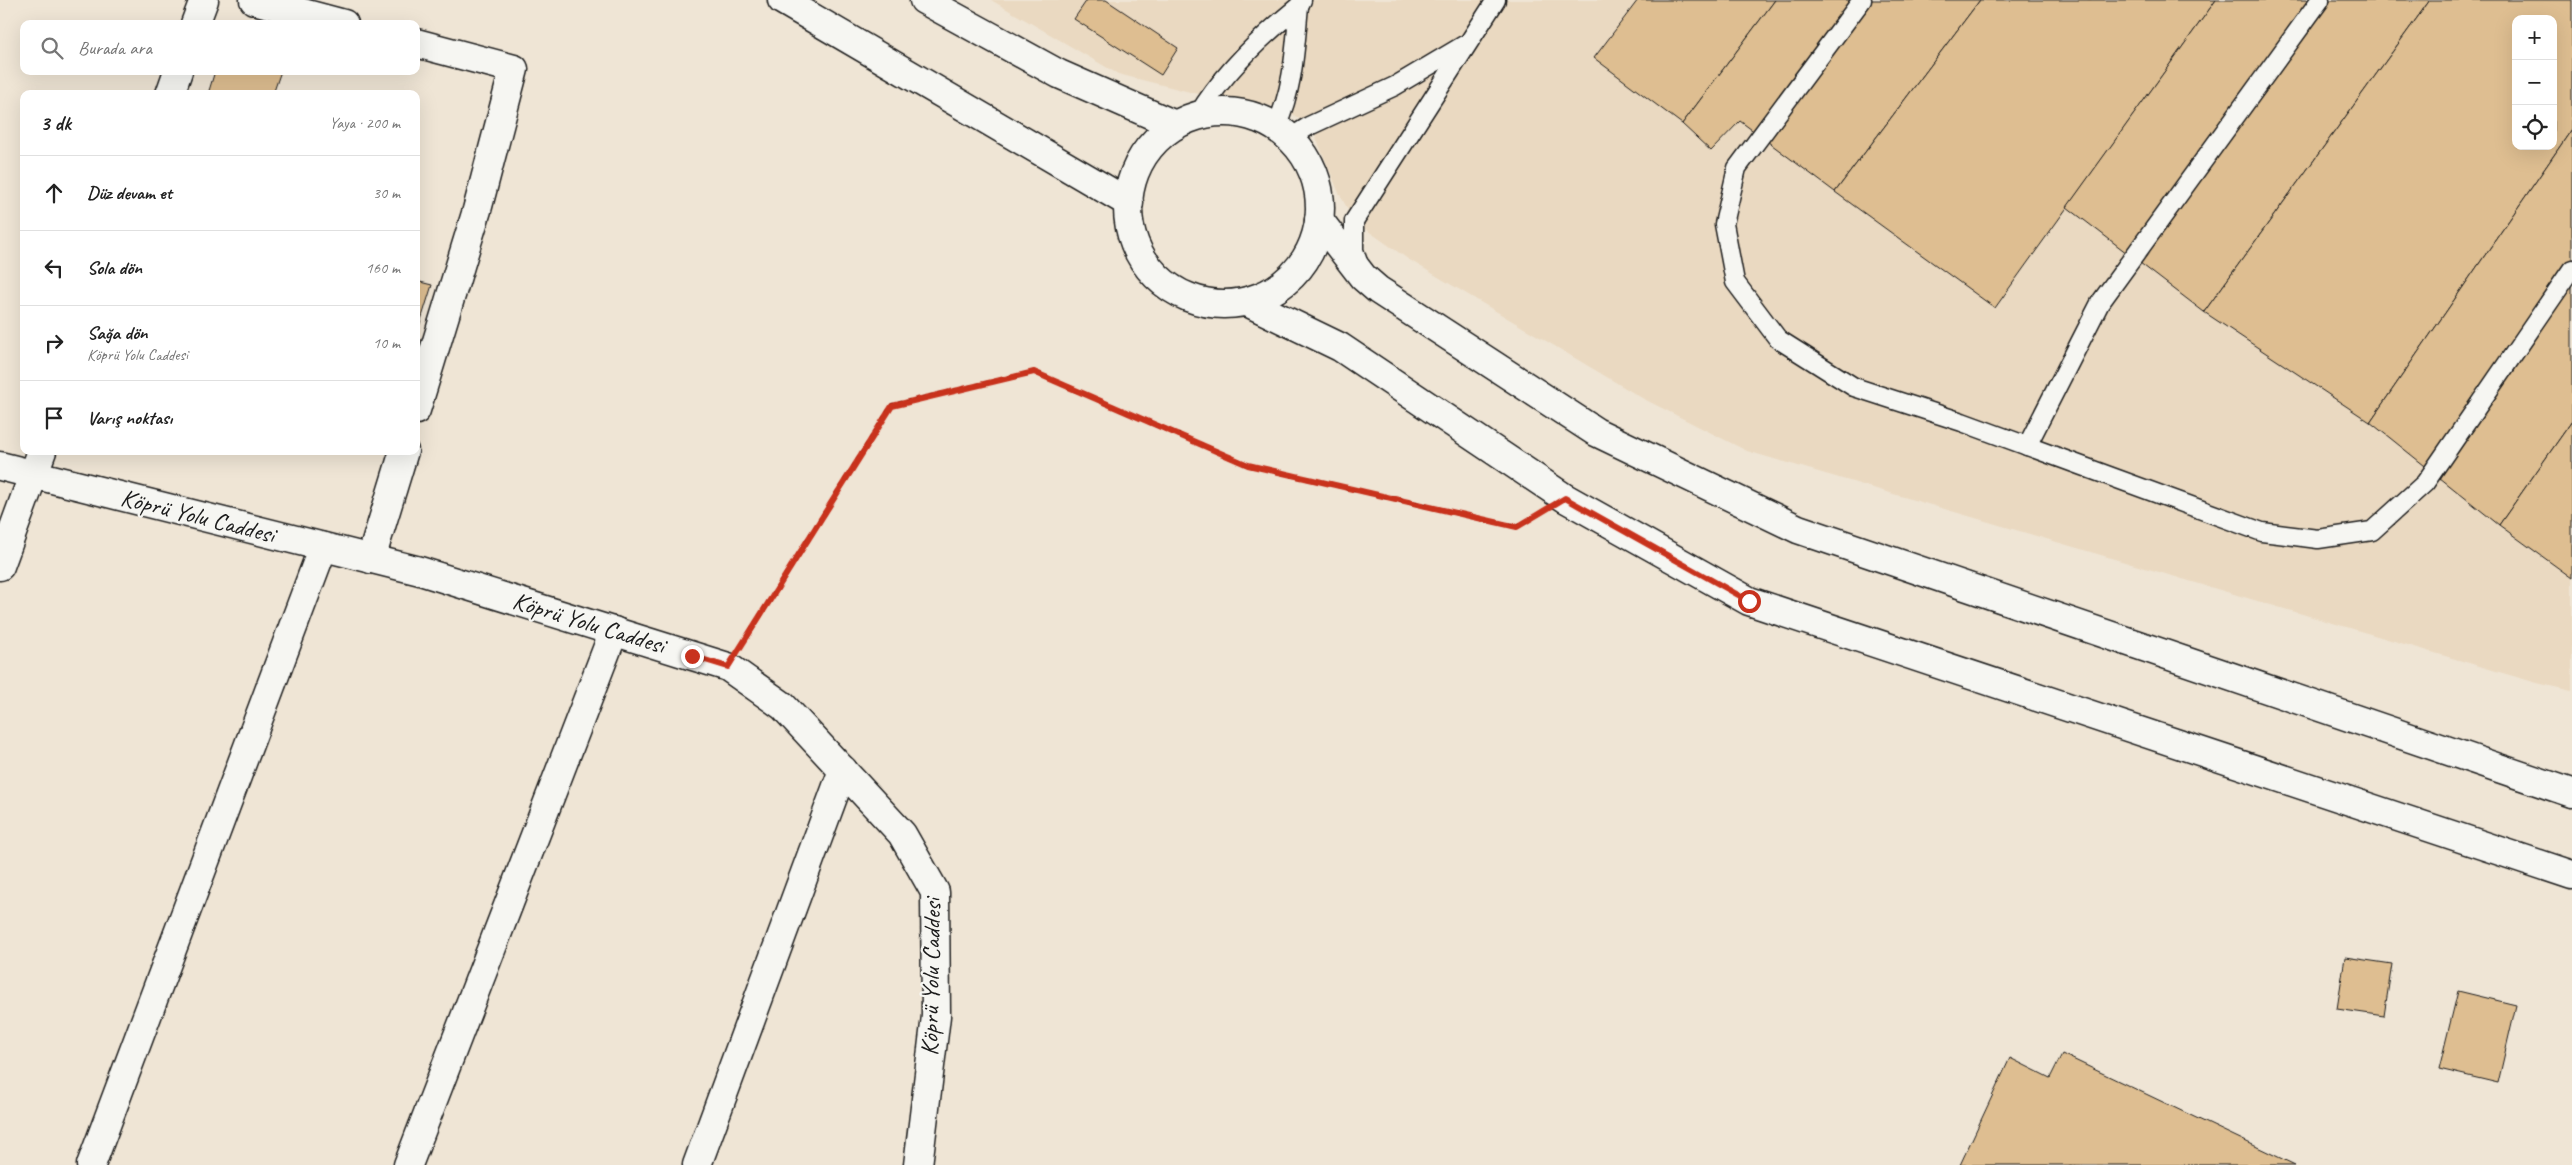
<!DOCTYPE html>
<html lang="tr">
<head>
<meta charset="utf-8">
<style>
	:root { --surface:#fff; --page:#f6f6f6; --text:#222; --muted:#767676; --line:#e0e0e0 }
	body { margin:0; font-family:Caveat,sans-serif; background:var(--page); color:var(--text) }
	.controls { position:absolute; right:15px; top:15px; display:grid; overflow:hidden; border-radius:10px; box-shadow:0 5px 20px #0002 }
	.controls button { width:45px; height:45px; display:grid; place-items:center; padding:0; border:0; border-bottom:1px solid var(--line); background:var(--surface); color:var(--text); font:25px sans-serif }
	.stop { position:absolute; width:15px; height:15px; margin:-11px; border:4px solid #c8321e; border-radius:50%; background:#fff }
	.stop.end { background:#c8321e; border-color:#fff; box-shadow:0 1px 5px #0008 }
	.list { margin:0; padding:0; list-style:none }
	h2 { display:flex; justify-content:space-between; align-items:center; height:65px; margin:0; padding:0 20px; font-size:21px }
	h2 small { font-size:16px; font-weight:400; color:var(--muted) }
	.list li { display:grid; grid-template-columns:32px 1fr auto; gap:15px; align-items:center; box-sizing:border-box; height:75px; padding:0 20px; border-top:1px solid var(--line) }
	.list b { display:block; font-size:19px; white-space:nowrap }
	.list p { margin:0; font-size:16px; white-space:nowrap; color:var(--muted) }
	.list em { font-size:16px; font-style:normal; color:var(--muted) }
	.icon { flex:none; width:28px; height:28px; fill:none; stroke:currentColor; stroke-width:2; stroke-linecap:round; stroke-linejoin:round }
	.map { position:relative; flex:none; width:2572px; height:1165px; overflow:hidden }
	.search { position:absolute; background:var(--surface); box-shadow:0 5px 20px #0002; left:20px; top:20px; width:400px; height:55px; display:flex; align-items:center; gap:12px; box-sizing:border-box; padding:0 18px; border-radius:10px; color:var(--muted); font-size:19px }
	.panel { position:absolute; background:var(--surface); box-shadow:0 5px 20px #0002; left:20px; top:90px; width:400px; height:365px; border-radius:10px }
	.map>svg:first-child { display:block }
	.built { fill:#ead9c1; fill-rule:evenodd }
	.building { fill:#debe91; stroke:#1c1c1c; fill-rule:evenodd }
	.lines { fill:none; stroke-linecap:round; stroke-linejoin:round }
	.lane-casing { stroke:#1c1c1c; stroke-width:21 }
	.street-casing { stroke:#1c1c1c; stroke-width:31 }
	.secondary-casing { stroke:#1c1c1c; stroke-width:31 }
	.path { stroke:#1c1c1c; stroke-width:3; stroke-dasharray:4 4; stroke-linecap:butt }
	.lane { stroke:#f6f6f2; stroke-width:18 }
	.street { stroke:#f6f6f2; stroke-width:28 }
	.secondary { stroke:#f6f6f2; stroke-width:28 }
	.route { stroke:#c8321e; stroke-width:6 }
	.labels { text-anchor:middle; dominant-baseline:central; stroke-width:4.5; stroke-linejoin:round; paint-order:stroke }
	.street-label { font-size:25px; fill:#1c1c1c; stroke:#f6f6f2 }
</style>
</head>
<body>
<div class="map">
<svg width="2572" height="1165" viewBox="0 0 2572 1165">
	<rect width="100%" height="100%" fill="#efe5d5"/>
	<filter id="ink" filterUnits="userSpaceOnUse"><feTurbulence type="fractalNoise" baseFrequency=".02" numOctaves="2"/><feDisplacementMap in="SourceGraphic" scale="10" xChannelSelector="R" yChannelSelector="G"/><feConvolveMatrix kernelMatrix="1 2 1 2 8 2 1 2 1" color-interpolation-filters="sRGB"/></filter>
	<g filter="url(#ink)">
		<path class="built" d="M991,0H2572V691L2537,683L1747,451L1642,398L1408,259L1354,221L1339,193L1314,133L1309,126L1284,108L1194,93L1118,74ZM2516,19H2553V146H2516Z"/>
		<g class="building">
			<path d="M1087,0H1106L1178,48L1161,75L1074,19Z"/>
			<path d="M1638,0H1775L1682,124L1594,58Z"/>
			<path d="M1775,0H1980L1835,192L1740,121L1711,151L1682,124Z"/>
			<path d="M1980,0H2216L1995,308L1835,192Z"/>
			<path d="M2216,0H2430L2204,312L2067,207Z"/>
			<path d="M2430,0H2572V129L2370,422L2204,312ZM2516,19H2553V146H2516Z"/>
			<path d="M215,71H281L273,94H208Z"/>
			<path d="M2572,129V421L2499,525L2370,422Z"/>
			<path d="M416,281L432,285L416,336Z"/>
			<path d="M2572,421V578L2499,525Z"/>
			<path d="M2345,957L2392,964L2384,1016L2337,1009Z"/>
			<path d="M2458,991L2516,1005L2498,1083L2439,1069Z"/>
			<path d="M2062,1054L2295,1165H1960L2010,1058L2050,1078Z"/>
		</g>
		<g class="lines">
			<g class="lane-casing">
				<g id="lane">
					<path d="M1862,0L1737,168L1724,224L1735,282L1778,339L1854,387L1962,422L2262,532L2318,539L2372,531L2425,483L2572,269"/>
					<path d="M1198,115C1223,73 1261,37 1299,6L1302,0"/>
					<path d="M1276,126C1294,88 1295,46 1299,6"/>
					<path d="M1290,138L1309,126L1395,86L1464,45"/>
					<path d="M1359,265L1354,250V221L1496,0"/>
					<path d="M2027,446L2100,303L2320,0"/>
				</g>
			</g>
			<g class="street-casing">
				<g id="street">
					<path d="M254,0L344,24"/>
					<path d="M195,24L204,0"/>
					<path d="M416,43L514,69L477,210L416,410"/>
					<path d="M170,94L178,71"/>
					<path d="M371,559L404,451"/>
					<path d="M0,566L42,451"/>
					<path d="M91,1165L323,547"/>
					<path d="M408,1165L614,631"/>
					<path d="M697,1165L843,770"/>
				</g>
			</g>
			<g class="secondary-casing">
				<g id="secondary">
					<path d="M782,0L1129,203"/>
					<path d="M924,0L1059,74L1175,125"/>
					<circle cx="1224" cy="208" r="96"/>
					<path d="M1319,220L1363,277L1378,290L1596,432L1798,529L2572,793"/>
					<path d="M1247,302L1340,347L1565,498L1749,601L2572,875"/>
					<path d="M0,466L420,571L728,667L783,706L902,834L935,892L936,1016L918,1165"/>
				</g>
			</g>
			<path class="path" d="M747,637L892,405L1034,372L1248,465L1517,527L1532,518"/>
			<use href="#lane" class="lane"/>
			<use href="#street" class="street"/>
			<use href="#secondary" class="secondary"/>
		</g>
	</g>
	<g class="lines" filter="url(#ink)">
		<path class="route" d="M692,656L728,667L892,406L1034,372L1248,465L1517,527L1565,498L1749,601"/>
	</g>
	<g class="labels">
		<g class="street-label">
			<text transform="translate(198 516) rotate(14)">Köprü Yolu Caddesi</text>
			<text transform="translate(589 623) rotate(17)">Köprü Yolu Caddesi</text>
			<text transform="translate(931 977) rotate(-89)">Köprü Yolu Caddesi</text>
		</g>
	</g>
</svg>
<div class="controls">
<button>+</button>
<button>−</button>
<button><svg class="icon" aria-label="locate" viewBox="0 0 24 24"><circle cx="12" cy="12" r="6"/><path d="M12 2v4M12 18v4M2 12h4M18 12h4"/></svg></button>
</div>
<div class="stop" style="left:1749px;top:601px"></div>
<div class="stop end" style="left:692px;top:656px"></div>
<div class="search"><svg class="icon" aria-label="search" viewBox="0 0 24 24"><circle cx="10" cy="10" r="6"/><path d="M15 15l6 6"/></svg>Burada ara</div>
<section class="panel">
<h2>3 dk<small>Yaya · 200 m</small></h2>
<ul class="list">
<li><svg class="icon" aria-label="ahead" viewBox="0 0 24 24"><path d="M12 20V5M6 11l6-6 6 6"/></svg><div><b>Düz devam et</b></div><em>30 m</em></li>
<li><svg class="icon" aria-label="left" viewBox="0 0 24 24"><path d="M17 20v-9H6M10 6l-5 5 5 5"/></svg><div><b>Sola dön</b></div><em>160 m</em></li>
<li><svg class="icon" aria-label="right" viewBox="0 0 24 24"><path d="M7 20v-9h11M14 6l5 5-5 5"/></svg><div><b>Sağa dön</b><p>Köprü Yolu Caddesi</p></div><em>10 m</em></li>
<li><svg class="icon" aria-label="arrive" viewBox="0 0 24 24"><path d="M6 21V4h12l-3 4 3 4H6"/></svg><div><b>Varış noktası</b></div></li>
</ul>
</section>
</div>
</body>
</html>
